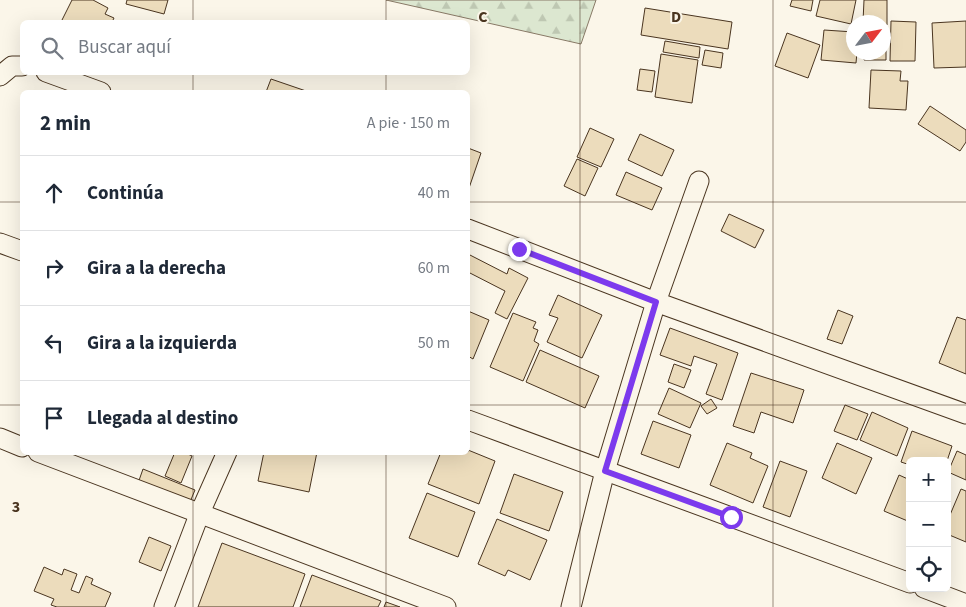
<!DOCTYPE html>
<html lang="es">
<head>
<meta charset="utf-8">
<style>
	:root { --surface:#fff; --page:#f6f6f7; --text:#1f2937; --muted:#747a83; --line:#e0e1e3 }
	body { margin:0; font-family:"Source Sans 3",sans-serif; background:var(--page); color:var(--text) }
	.controls { position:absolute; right:15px; bottom:15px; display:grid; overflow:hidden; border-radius:8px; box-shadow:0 5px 20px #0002 }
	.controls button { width:45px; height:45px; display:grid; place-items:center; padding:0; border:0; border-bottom:1px solid var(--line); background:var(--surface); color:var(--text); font:25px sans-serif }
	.compass { position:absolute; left:846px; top:15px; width:45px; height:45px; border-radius:50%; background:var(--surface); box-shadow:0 5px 20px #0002; rotate:58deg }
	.stop { position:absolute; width:15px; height:15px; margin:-11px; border:4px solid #7c3aed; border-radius:50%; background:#fff }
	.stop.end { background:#7c3aed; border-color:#fff; box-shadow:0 1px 5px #0008 }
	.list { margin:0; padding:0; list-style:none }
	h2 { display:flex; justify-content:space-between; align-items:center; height:65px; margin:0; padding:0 20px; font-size:21px }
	h2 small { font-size:16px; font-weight:400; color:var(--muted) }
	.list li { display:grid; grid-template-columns:32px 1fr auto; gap:15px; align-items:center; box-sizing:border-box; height:75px; padding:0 20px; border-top:1px solid var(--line) }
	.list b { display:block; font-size:19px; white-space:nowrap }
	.list em { font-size:16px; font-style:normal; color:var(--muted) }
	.icon { flex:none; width:28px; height:28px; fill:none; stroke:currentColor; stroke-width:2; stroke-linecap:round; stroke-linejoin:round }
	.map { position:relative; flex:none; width:966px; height:607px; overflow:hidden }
	.search { position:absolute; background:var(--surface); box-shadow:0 5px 20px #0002; left:20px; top:20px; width:450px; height:55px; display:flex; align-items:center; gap:12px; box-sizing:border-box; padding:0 18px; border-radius:8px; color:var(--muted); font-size:19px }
	.panel { position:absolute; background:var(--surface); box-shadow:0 5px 20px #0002; left:20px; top:90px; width:450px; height:365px; border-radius:8px }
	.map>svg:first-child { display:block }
	.forest { fill:url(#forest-firs); stroke:#887966 }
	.building { fill:#ecdcbc; stroke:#4a3520 }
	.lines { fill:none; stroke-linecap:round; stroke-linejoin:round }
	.street-casing { stroke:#4a3520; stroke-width:21 }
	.street { stroke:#fbf6e9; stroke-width:19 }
	.route { stroke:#7c3aed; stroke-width:6 }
	.grid { fill:none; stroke:#4a3520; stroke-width:1; stroke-opacity:0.55 }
	.grid-label { font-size:16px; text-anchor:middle; font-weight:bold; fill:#4a3520; stroke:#fbf6e9; stroke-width:4; stroke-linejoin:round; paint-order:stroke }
</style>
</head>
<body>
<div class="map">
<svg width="966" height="607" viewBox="0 0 966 607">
	<defs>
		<pattern id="forest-firs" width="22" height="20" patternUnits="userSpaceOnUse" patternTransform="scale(1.25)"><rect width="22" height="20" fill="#dce7d0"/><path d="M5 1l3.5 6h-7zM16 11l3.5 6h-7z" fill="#bec7b2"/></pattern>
	</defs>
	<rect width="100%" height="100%" fill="#fbf6e9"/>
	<path class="forest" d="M386,0H596L581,44Z"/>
	<g class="building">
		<path d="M72,0H93L108,8L105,14L114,18L112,22H61Z"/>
		<path d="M127,0H168L164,14L126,4Z"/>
		<path d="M792,0H813L811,11L790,6Z"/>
		<path d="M820,0H856L851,24L816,16Z"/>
		<path d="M864,0H887V25L863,22Z"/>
		<path d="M645,8L732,22L728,49L641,35Z"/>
		<path d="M891,21L916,22L915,61H890Z"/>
		<path d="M966,21V67L934,68L932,23Z"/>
		<path d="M824,30L854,32V52H857L856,63L821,60Z"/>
		<path d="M787,33L820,45L808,78L775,66Z"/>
		<path d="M884,34H886V60H864V52H884Z"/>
		<path d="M665,41L700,47L699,58L663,52Z"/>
		<path d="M705,50L723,53L721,68L702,65Z"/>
		<path d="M661,54L698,60L692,103L655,97Z"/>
		<path d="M640,69L655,71L652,92L637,90Z"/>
		<path d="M871,70L901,71L900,81H908L906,110L869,108Z"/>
		<path d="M271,79L309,92H266Z"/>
		<path d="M930,106L966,130V142L960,151L918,124Z"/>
		<path d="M590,128L614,139L601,167L577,157Z"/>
		<path d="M640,134L674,150L662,176L628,160Z"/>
		<path d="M468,148L481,153L468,191Z"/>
		<path d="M577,159L598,168L585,196L564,186Z"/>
		<path d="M626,172L662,188L652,210L616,195Z"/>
		<path d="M729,214L764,230L755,248L721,231Z"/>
		<path d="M468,254L507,274L509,268L528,278L507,319L495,313L505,291L468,272Z"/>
		<path d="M558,295L602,315L582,358L547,342L558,318L549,315Z"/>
		<path d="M838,310L853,316L842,344L827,339Z"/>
		<path d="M468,311L489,320L473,359L468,356Z"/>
		<path d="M513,313L536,322L533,328L538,330L534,341L539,344L523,381L490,367Z"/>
		<path d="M957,317L966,320V374L939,363Z"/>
		<path d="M670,328L738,353L722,400L706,394L717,364L694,356L691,366L660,355Z"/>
		<path d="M540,350L599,376L585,408L526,382Z"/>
		<path d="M674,364L691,370L684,388L668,382Z"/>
		<path d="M751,373L804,390L793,423L761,412L754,433L733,426Z"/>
		<path d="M669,388L701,403L690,428L658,414Z"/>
		<path d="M711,399L717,408L707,414L701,406Z"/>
		<path d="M845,405L868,414L857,440L834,431Z"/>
		<path d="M872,412L908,428L897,456L860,440Z"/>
		<path d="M653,421L691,435L679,468L641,454Z"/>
		<path d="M912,431L952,446L947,461H910V465L901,462Z"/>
		<path d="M727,443L752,453L750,458L768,466L753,503L710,485Z"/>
		<path d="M837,443L872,458L856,494L822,478Z"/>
		<path d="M468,450L495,461L479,504L428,484L441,452H468Z"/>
		<path d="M957,451L966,455V480L948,472Z"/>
		<path d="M175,452H184L192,456L181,483L165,476Z"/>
		<path d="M264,452H317L309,492L258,481Z"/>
		<path d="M780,461L807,471L790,517L763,507Z"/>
		<path d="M143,469L195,490L187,509L136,489Z"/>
		<path d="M514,474L563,492L549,531L500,513Z"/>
		<path d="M899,475L910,480V522L884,511Z"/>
		<path d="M961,489L966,491V542L947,534V522Z"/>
		<path d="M427,493L475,512L458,557L409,538Z"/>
		<path d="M497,519L547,540L530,580L508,570L505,576L478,564Z"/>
		<path d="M149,537L171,546L161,571L139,562Z"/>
		<path d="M222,543L305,574L293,607H198Z"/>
		<path d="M44,567L62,575L64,569L77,574L71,590L79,593L86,576L93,579L91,584L111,593L105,607H57L51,605L54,599L34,591Z"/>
		<path d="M312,575L381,601L378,607H300Z"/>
		<path d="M386,602L400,607H384Z"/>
	</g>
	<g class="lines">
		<g class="street-casing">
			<g id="street">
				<path d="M46,72L101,92"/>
				<path d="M0,76L12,66H22"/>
				<path d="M468,229L656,302L966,414"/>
				<path d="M0,243L22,251"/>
				<path d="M468,420L910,583"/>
				<path d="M0,438L22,447"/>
				<path d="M38,452L446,607"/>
				<path d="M924,588L966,604"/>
				<path d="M164,607L199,515L227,452"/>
				<path d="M571,607L605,471L656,302L699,181"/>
			</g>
		</g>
		<use href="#street" class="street"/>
	</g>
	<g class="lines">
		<path class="route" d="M519,249L656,302L605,471L731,517"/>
	</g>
	<path class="grid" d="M193,0V22M386,0V22M580,0V607M773,0V607M193,72V92M386,72V92M0,202H22M468,202H966M0,405H22M468,405H966M193,452V607M386,452V607"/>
	<g class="grid-label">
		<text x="483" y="22">C</text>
		<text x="676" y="22">D</text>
		<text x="16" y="512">3</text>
	</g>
</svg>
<div class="controls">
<button>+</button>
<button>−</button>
<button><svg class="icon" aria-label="locate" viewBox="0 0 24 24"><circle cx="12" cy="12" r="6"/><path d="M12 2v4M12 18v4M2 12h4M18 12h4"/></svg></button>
</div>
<svg class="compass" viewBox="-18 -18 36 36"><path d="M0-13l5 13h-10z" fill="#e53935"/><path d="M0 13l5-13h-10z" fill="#747a83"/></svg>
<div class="stop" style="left:731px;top:517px"></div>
<div class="stop end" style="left:519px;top:249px"></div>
<div class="search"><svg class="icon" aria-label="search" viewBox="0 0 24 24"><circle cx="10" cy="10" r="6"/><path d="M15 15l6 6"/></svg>Buscar aquí</div>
<section class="panel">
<h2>2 min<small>A pie · 150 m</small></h2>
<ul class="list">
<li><svg class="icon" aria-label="ahead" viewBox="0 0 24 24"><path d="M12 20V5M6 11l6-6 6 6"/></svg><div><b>Continúa</b></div><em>40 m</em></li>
<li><svg class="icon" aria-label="right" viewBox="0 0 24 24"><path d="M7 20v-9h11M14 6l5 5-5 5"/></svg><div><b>Gira a la derecha</b></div><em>60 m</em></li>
<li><svg class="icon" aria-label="left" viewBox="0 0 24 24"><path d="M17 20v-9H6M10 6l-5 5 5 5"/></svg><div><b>Gira a la izquierda</b></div><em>50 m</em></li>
<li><svg class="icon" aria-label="arrive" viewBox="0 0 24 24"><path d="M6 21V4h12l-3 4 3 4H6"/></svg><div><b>Llegada al destino</b></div></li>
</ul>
</section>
</div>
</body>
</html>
